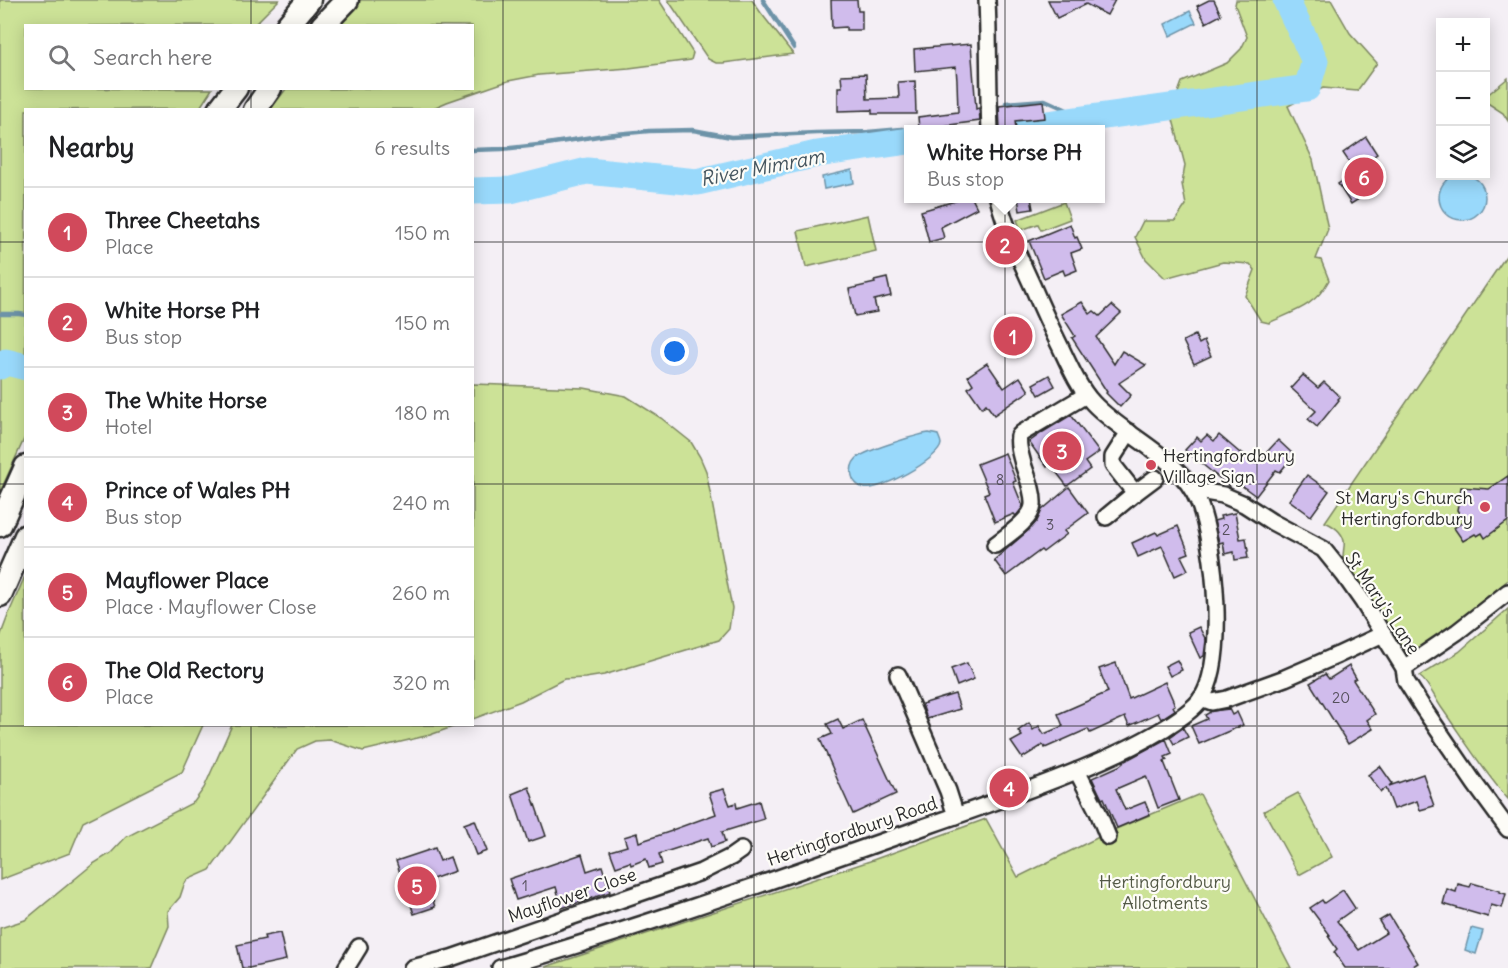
<!DOCTYPE html>
<html lang="en">
<head>
<meta charset="utf-8">
<style>
	:root { --surface:#fff; --page:#f6f6f6; --text:#202124; --muted:#757577; --line:#e0e0e0; --accent:#d1495b }
	body { margin:0; font-family:Delius,sans-serif; background:var(--page); color:var(--text) }
	.controls { position:absolute; right:18px; top:18px; display:grid; overflow:hidden; border-radius:0px; box-shadow:0 3px 15px #0003 }
	.controls button { width:54px; height:54px; display:grid; place-items:center; padding:0; border:0; border-bottom:2px solid var(--line); background:var(--surface); color:var(--text); font:30px sans-serif }
	.you { position:absolute; left:675px; top:352px; width:21px; height:21px; margin:-15px; border:4px solid #fff; border-radius:50%; background:#1a73e8; box-shadow:0 0 0 9px #1a73e833 }
	.badge { display:grid; place-items:center; width:39px; height:39px; border-radius:50%; background:var(--accent); color:#fff; font-size:20px; font-weight:700 }
	.pin { position:absolute; translate:-50% -50%; border:3px solid #fff; box-shadow:0 2px 6px #0006 }
	.popup { position:absolute; left:904px; top:125px; width:201px; height:78px; box-sizing:border-box; display:grid; place-content:center; border-radius:0px; background:var(--surface); filter:drop-shadow(0 2px 4px #0005); font-size:20px; white-space:nowrap; color:var(--muted) }
	.popup b { font-size:22px; color:var(--text) }
	.popup::after { content:''; position:absolute; left:50%; top:100%; margin-left:-12px; border:12px solid transparent; border-top-color:var(--surface) }
	.list { margin:0; padding:0; list-style:none }
	h2 { display:flex; justify-content:space-between; align-items:center; height:78px; margin:0; padding:0 24px; font-size:26px }
	h2 small { font-size:20px; font-weight:400; color:var(--muted) }
	.list li { display:grid; grid-template-columns:39px 1fr auto; gap:18px; align-items:center; box-sizing:border-box; height:90px; padding:0 24px; border-top:2px solid var(--line) }
	.list b { display:block; font-size:22px; white-space:nowrap }
	.list p { margin:0; font-size:20px; white-space:nowrap; color:var(--muted) }
	.list em { font-size:20px; font-style:normal; color:var(--muted) }
	.icon { flex:none; width:33px; height:33px; fill:none; stroke:currentColor; stroke-width:2; stroke-linecap:round; stroke-linejoin:round }
	.map { position:relative; flex:none; width:1508px; height:968px; overflow:hidden }
	.search { position:absolute; background:var(--surface); box-shadow:0 3px 15px #0003; left:24px; top:24px; width:450px; height:66px; display:flex; align-items:center; gap:15px; box-sizing:border-box; padding:0 21px; border-radius:0px; color:var(--muted); font-size:22px }
	.panel { position:absolute; background:var(--surface); box-shadow:0 3px 15px #0003; left:24px; top:108px; width:450px; height:618px; border-radius:0px }
	.map>svg:first-child { display:block }
	.green { fill:#cce297; stroke:#7c8661; stroke-width:1.5 }
	.water { fill:#99d9fb; stroke:#6d93a8; stroke-width:1.5 }
	.lines { fill:none; stroke-linecap:round; stroke-linejoin:round }
	.stream { stroke:#6d93a8; stroke-width:4.5 }
	.river { stroke:#99d9fb; stroke-width:27 }
	.building { fill:#d0bcec; stroke:#2b2b2b; stroke-width:1.5 }
	.minor-casing { stroke:#2b2b2b; stroke-width:20 }
	.highway-casing { stroke:#2b2b2b; stroke-width:27 }
	.minor { stroke:#fdfcf7; stroke-width:15 }
	.highway { stroke:#fdfcf7; stroke-width:22 }
	.grid { fill:none; stroke:#2b2b2b; stroke-width:1.5; stroke-opacity:0.55 }
	.poi-dot { fill:#d1495b; stroke:#fdfcf7; stroke-width:2 }
	.labels { text-anchor:middle; dominant-baseline:central; stroke-width:4.5; stroke-linejoin:round; paint-order:stroke }
	.number-label { font-size:15px; fill:#544f5b }
	.poi-label { font-size:18px; fill:#2b2b2b; stroke:#fdfcf7; text-anchor:start }
	.street-label { font-size:18px; fill:#2b2b2b; stroke:#fdfcf7 }
	.park-label { font-size:18px; fill:#535946; stroke:#fdfcf7 }
	.water-label { font-size:20px; font-style:italic; fill:#46565f; stroke:#fdfcf7 }
</style>
</head>
<body>
<div class="map">
<svg width="1508" height="968" viewBox="0 0 1508 968">
	<rect width="100%" height="100%" fill="#f4eff5"/>
	<filter id="ink" filterUnits="userSpaceOnUse"><feTurbulence type="fractalNoise" baseFrequency=".0167" numOctaves="2"/><feDisplacementMap in="SourceGraphic" scale="12" xChannelSelector="R" yChannelSelector="G"/><feConvolveMatrix kernelMatrix="1 2 1 2 8 2 1 2 1" color-interpolation-filters="sRGB"/></filter>
	<g filter="url(#ink)">
		<g class="green">
			<path d="M0,0H279L254,25L26,26V88L212,89L199,109L26,110L25,437L0,492Z"/>
			<path d="M359,0H659L693,53L691,60L629,68L539,75L508,81L447,102L431,109L270,110L286,89L472,88V26L338,25Z"/>
			<path d="M668,0H752L761,13L793,54L723,63H716L708,59Z"/>
			<path d="M1236,0H1331L1350,33L1377,63L1357,91L1323,88L1288,106L1313,160L1328,229L1316,259L1321,260L1329,280C1315,307 1294,311 1269,323L1261,321L1245,296L1255,270L1250,264L1223,262L1165,278L1146,259L1135,237L1143,221H1175L1186,205L1182,184L1185,165L1171,112L1182,82L1227,63L1241,49L1247,37L1235,5Z"/>
			<path d="M1508,78V121L1503,113L1486,102V96Z"/>
			<path d="M1064,202L1070,219L1041,230L1038,224L1021,230L1017,220Z"/>
			<path d="M868,215L876,251L806,267L798,231Z"/>
			<path d="M1508,253V580L1449,631L1410,656L1344,567C1342,559 1343,555 1344,547C1346,534 1336,527 1325,522Z"/>
			<path d="M473,384L584,388L626,396L661,418L691,442L700,457L706,471L732,608L729,629L719,640L604,675L585,678L564,679L521,701L473,719Z"/>
			<path d="M25,576L26,724L203,725L182,772L83,822L70,853L0,880V637L9,613Z"/>
			<path d="M1508,609V799C1483,771 1463,738 1441,707C1434,697 1429,683 1419,676L1459,652Z"/>
			<path d="M232,725H458L430,735L363,751L330,740L315,741L297,749L210,870L187,880L184,885L180,897L168,911L169,926L151,968H0V928L25,920L93,864L111,853L126,837L194,802L204,788Z"/>
			<path d="M1298,793L1332,857L1299,875L1264,811Z"/>
			<path d="M1200,794L1291,968L545,967L870,861L986,819L1018,877L1111,831Z"/>
		</g>
		<g class="water">
			<path d="M1190,11L1196,23L1170,36L1165,24Z"/>
			<path d="M852,170L854,183L824,189L822,177Z"/>
			<circle cx="1462" cy="197" r="23"/>
			<path d="M929,433L938,435C939,438 941,441 941,444C940,459 878,492 864,488C859,487 853,482 852,476C850,470 852,463 856,459C863,451 916,435 929,433Z"/>
			<path d="M1471,928L1483,931L1476,954L1465,950Z"/>
		</g>
		<g class="lines">
			<g class="stream">
				<path d="M763,0L794,48"/>
				<path d="M1006,103L1045,100L1087,119"/>
				<path d="M472,150L502,149L547,144L605,135L649,131L693,130L731,137L816,133L868,132L902,129"/>
				<path d="M0,314H19L26,315"/>
			</g>
			<g class="river">
				<path d="M1018,128L1307,88L1315,61L1286,0"/>
				<path d="M472,191L511,190L587,171L697,182L817,154L909,141"/>
				<path d="M0,366L6,362L26,367"/>
			</g>
		</g>
		<g class="building">
			<path d="M831,0H857L858,11H862V30H846V27L832,28Z"/>
			<path d="M1048,0H1115L1107,15L1086,4L1057,18Z"/>
			<path d="M1209,0H1214L1221,15L1206,23L1197,6Z"/>
			<path d="M971,44L976,109L979,108L980,121L919,129L918,117L958,112L957,81L956,67L915,71L914,49Z"/>
			<path d="M866,74L867,99L899,98L898,82L915,81L916,114H872V110L838,111V87H842L841,75Z"/>
			<path d="M1043,101L1045,118L1015,121L1016,129H1000L999,106Z"/>
			<path d="M1366,137L1377,154L1374,156L1378,163L1372,167L1382,184L1351,204L1338,184L1356,172L1343,153Z"/>
			<path d="M965,198H972L977,208L941,227L944,238L929,242L921,211Z"/>
			<path d="M1018,198H1031L1033,209L1020,211Z"/>
			<path d="M1070,224L1075,238L1077,237L1082,249L1071,253L1077,270L1065,275L1063,270L1044,278L1029,241Z"/>
			<path d="M887,278L891,296L874,300L877,312L855,316L849,289L875,283L874,281Z"/>
			<path d="M1082,302L1090,314L1094,311L1100,316L1112,305L1121,313L1096,337L1114,364L1122,351L1146,365L1119,383L1131,395L1120,407L1106,393L1107,392L1072,338L1075,336L1061,314Z"/>
			<path d="M1195,335L1199,344L1204,341L1211,356L1194,364L1183,341Z"/>
			<path d="M987,363L1004,388L1020,377L1029,391L994,415L986,404L982,408L968,388L973,384L968,376Z"/>
			<path d="M1049,375L1055,386L1039,395L1033,384Z"/>
			<path d="M1303,375L1318,388L1324,382L1340,397L1338,399L1339,400L1317,427L1308,419L1316,411L1291,388Z"/>
			<path d="M1071,415L1099,452L1085,462L1090,469L1067,486L1050,464L1047,467L1029,442L1043,432Z"/>
			<path d="M1207,435L1214,441L1219,435L1240,453L1241,452L1256,464L1278,440L1294,455L1280,472L1276,470L1256,496L1227,475L1230,487L1185,450L1197,437L1201,441Z"/>
			<path d="M1005,453L1016,481L1013,482L1023,507L1016,516L1014,514L995,522L984,494L989,492L977,464Z"/>
			<path d="M1307,475L1329,491L1311,516L1289,500Z"/>
			<path d="M1508,476V521L1485,538L1482,533L1477,536L1475,534L1463,541L1454,528L1464,521L1457,510L1461,487L1489,489Z"/>
			<path d="M1069,487L1088,513L1064,531L1067,534L1043,552L1041,550L1006,576L994,560L1030,529L1037,521L1042,510Z"/>
			<path d="M1235,513L1240,539L1246,538L1248,551L1247,552L1248,558L1235,560L1234,552L1225,554L1223,542L1219,543L1214,521L1221,519L1220,516Z"/>
			<path d="M1178,526L1189,553L1181,556L1188,570L1175,576L1162,546L1138,557L1132,543L1156,532L1158,535Z"/>
			<path d="M1199,627L1206,640L1204,656L1200,658L1188,632Z"/>
			<path d="M1177,660L1182,670L1170,676L1165,666Z"/>
			<path d="M967,663L974,679L957,686L951,669Z"/>
			<path d="M1116,663L1129,699L1165,682L1175,705L1173,706L1175,710L1161,719L1158,713L1129,726L1125,717L1090,733L1088,729L1045,748L1043,745L1022,758L1011,742L1022,736L1018,731L1029,723L1033,730L1039,726L1044,734L1063,726L1058,714L1108,692L1099,669Z"/>
			<path d="M1349,666L1356,678L1353,680L1375,714L1367,720L1373,729L1348,744L1310,683L1325,674L1329,679Z"/>
			<path d="M955,694L960,709L927,719L922,704Z"/>
			<path d="M1229,709L1232,715L1237,712L1243,725L1199,744L1191,726L1207,719L1205,715L1212,711Z"/>
			<path d="M838,719L843,729L862,720L896,794L853,814L838,781L820,739L832,734L827,724Z"/>
			<path d="M1183,728L1188,737L1174,744L1170,737Z"/>
			<path d="M1166,739L1172,754L1165,757L1167,760L1164,762L1179,800L1158,808L1146,776L1116,789L1125,810L1145,802L1150,814L1117,828L1104,798L1102,799L1092,778L1119,766L1123,763V762Z"/>
			<path d="M1380,766L1392,783L1389,786L1423,774L1434,806L1420,810L1417,801L1394,809L1386,788L1381,792L1368,775Z"/>
			<path d="M529,787L546,836L528,842L512,794Z"/>
			<path d="M724,789L730,805L736,803L737,808L759,801L764,819L722,832L725,842L711,847L708,838L659,854L662,864L649,868L646,859L631,865L630,862L616,867L610,851L627,846L624,837L637,833L639,842L672,831V830L716,814L709,793Z"/>
			<path d="M475,820L487,851L476,855L464,824Z"/>
			<path d="M435,848L440,861L450,857L455,871L427,881L435,907L414,914L396,861Z"/>
			<path d="M582,854L587,871L602,866L610,892L562,908L556,887L516,900L509,879Z"/>
			<path d="M1472,883L1500,891L1499,892L1506,894L1502,908L1491,905L1488,917L1443,904L1447,889L1456,892L1458,884L1470,887Z"/>
			<path d="M1343,890L1355,908L1337,921L1359,950L1386,933L1379,921L1389,915L1418,963L1410,968H1345L1334,952L1337,949L1328,936L1330,935L1310,908L1322,900L1324,903Z"/>
			<path d="M280,933L286,960L249,968H242L237,945L265,939L264,936Z"/>
		</g>
		<g class="lines">
			<g class="minor-casing">
				<g id="minor">
					<path d="M987,0C989,43 988,86 990,130"/>
					<path d="M1193,490L1223,495L1244,504L1272,522L1323,549L1344,575L1363,602L1404,668L1406,681L1423,708L1475,784L1508,829"/>
					<path d="M1135,493L1155,478"/>
					<path d="M1106,517L1135,493L1113,465V457L1129,432"/>
					<path d="M995,545C1006,536 1032,520 1033,505C1034,492 1027,476 1023,464C1021,455 1017,446 1019,436L1022,433L1086,395"/>
					<path d="M1404,668L1457,632L1508,592"/>
					<path d="M898,675L948,791L956,816"/>
					<path d="M1201,698L1212,702L1227,699L1285,678L1338,655L1383,634"/>
					<path d="M1077,771L1098,812L1108,837"/>
					<path d="M346,968L359,947"/>
					<path d="M412,968L451,958L701,872L731,857L741,850"/>
					<path d="M500,968C639,928 776,879 912,831C964,813 1017,795 1069,774C1102,761 1134,747 1165,728C1177,720 1192,711 1201,699C1227,662 1215,544 1199,503C1180,456 1126,438 1093,403C1079,388 1069,365 1060,346C1050,326 1041,306 1032,285C1019,257 1006,229 998,198"/>
				</g>
			</g>
			<g class="highway-casing">
				<g id="highway">
					<path d="M287,26L309,0"/>
					<path d="M322,26L347,0"/>
					<path d="M219,110L236,88"/>
					<path d="M255,110L270,88"/>
					<path d="M0,525L26,467"/>
					<path d="M0,595L26,536"/>
				</g>
			</g>
			<use href="#minor" class="minor"/>
			<use href="#highway" class="highway"/>
		</g>
	</g>
	<path class="grid" d="M251,0V26M503,0V968M754,0V968M1005,0V968M1257,0V968M251,88V110M0,242H26M472,242H1508M0,484H26M472,484H1508M251,724V968M0,726H1508"/>
	<g class="poi-dot">
		<circle cx="1151" cy="465" r="6"/>
		<circle cx="1485" cy="507" r="6"/>
	</g>
	<g class="labels">
		<g class="number-label">
			<text x="1000" y="479">8</text>
			<text x="1050" y="524">3</text>
			<text x="1226" y="529">2</text>
			<text x="1341" y="697">20</text>
			<text x="525" y="885">1</text>
		</g>
		<g class="poi-label">
			<text x="1163" y="455">Hertingfordbury<tspan x="1163" dy="21">Village Sign</tspan></text>
			<text x="1473" y="497" text-anchor="end">St Mary's Church<tspan x="1473" dy="21">Hertingfordbury</tspan></text>
		</g>
		<g class="street-label">
			<text transform="translate(1383 603) rotate(56)">St Mary's Lane</text>
			<text transform="translate(852 831) rotate(-19)">Hertingfordbury Road</text>
			<text transform="translate(572 895) rotate(-19)">Mayflower Close</text>
		</g>
		<g class="park-label">
			<text x="1165" y="881">Hertingfordbury<tspan x="1165" dy="21">Allotments</tspan></text>
		</g>
		<g class="water-label">
			<text transform="translate(762 167) rotate(-11)">River Mimram</text>
		</g>
	</g>
</svg>
<div class="controls">
<button>+</button>
<button>−</button>
<button><svg class="icon" aria-label="layers" viewBox="0 0 24 24"><path d="M12 4l9 5-9 5-9-5zM3 14l9 5 9-5"/></svg></button>
</div>
<div class="you"></div>
<div class="pin badge" style="left:1013px;top:336px">1</div>
<div class="pin badge" style="left:1005px;top:245px">2</div>
<div class="popup"><b>White Horse PH</b>Bus stop</div>
<div class="pin badge" style="left:1062px;top:451px">3</div>
<div class="pin badge" style="left:1009px;top:788px">4</div>
<div class="pin badge" style="left:417px;top:886px">5</div>
<div class="pin badge" style="left:1364px;top:177px">6</div>
<div class="search"><svg class="icon" aria-label="search" viewBox="0 0 24 24"><circle cx="10" cy="10" r="6"/><path d="M15 15l6 6"/></svg>Search here</div>
<section class="panel">
<h2>Nearby<small>6 results</small></h2>
<ul class="list">
<li><span class="badge">1</span><div><b>Three Cheetahs</b><p>Place</p></div><em>150 m</em></li>
<li><span class="badge">2</span><div><b>White Horse PH</b><p>Bus stop</p></div><em>150 m</em></li>
<li><span class="badge">3</span><div><b>The White Horse</b><p>Hotel</p></div><em>180 m</em></li>
<li><span class="badge">4</span><div><b>Prince of Wales PH</b><p>Bus stop</p></div><em>240 m</em></li>
<li><span class="badge">5</span><div><b>Mayflower Place</b><p>Place · Mayflower Close</p></div><em>260 m</em></li>
<li><span class="badge">6</span><div><b>The Old Rectory</b><p>Place</p></div><em>320 m</em></li>
</ul>
</section>
</div>
</body>
</html>
